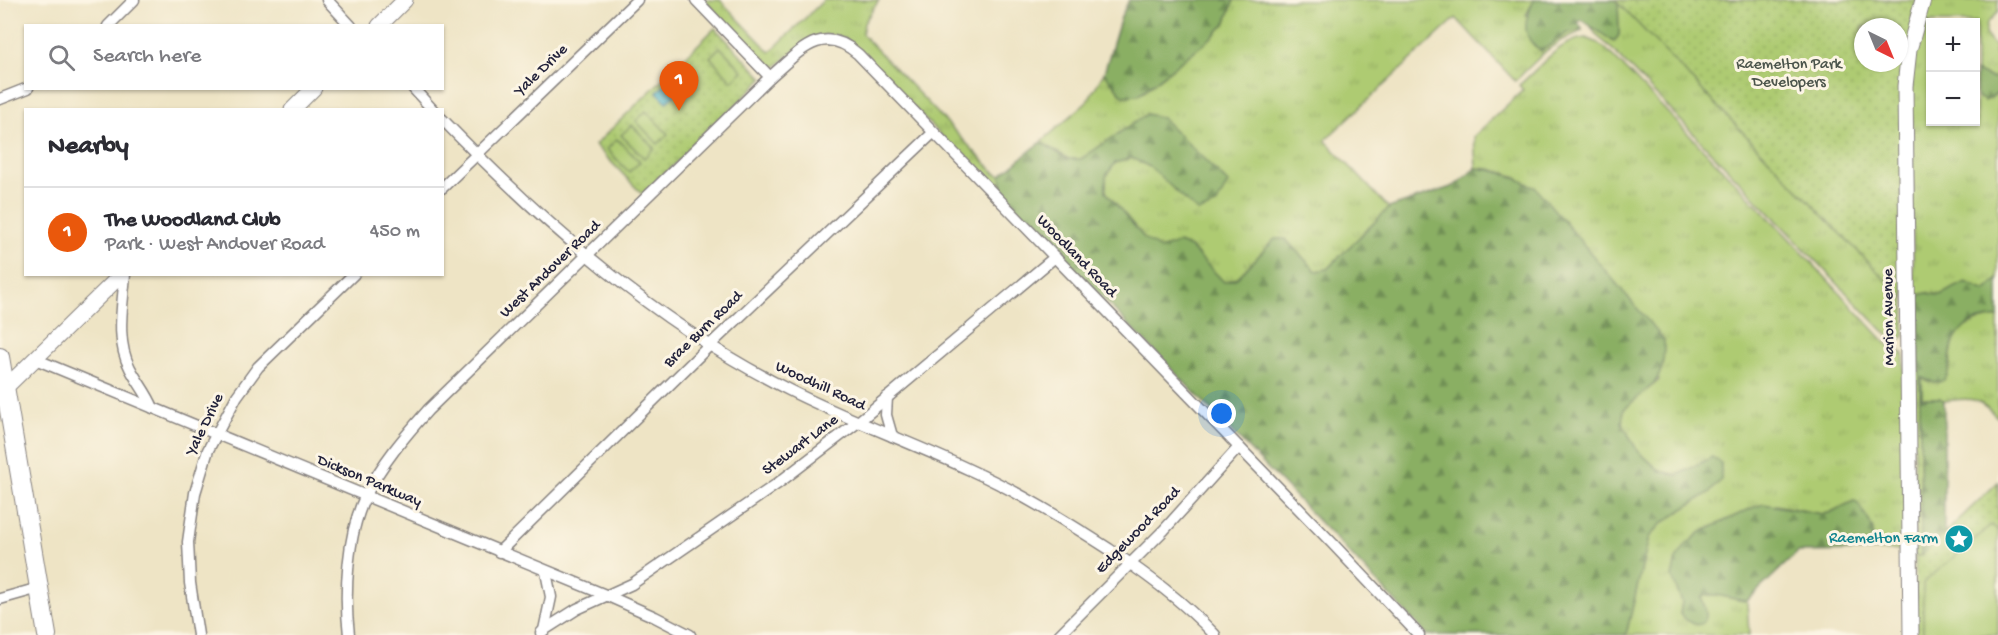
<!DOCTYPE html>
<html lang="en">
<head>
<meta charset="utf-8">
<style>
	:root { --surface:#fff; --page:#f2f2f3; --text:#2b2b33; --muted:#7c7c81; --line:#e1e1e2; --accent:#ea580c }
	body { margin:0; font-family:"Gochi Hand",sans-serif; background:var(--page); color:var(--text) }
	.controls { position:absolute; right:18px; top:18px; display:grid; overflow:hidden; border-radius:0px; box-shadow:0 2px 4px #0004 }
	.controls button { width:54px; height:54px; display:grid; place-items:center; padding:0; border:0; border-bottom:2px solid var(--line); background:var(--surface); color:var(--text); font:30px sans-serif }
	.compass { position:absolute; left:1854px; top:18px; width:54px; height:54px; border-radius:50%; background:var(--surface); box-shadow:0 2px 4px #0004; rotate:137deg }
	.you { position:absolute; left:1222px; top:414px; width:21px; height:21px; margin:-15px; border:4px solid #fff; border-radius:50%; background:#1a73e8; box-shadow:0 0 0 9px #1a73e833 }
	.badge { display:grid; place-items:center; width:39px; height:39px; border-radius:50%; background:var(--accent); color:#fff; font-size:20px; font-weight:700 }
	.pin { position:absolute; translate:-50% -50px; filter:drop-shadow(0 2px 3px #0008) }
	.pin::after { content:''; position:absolute; top:32px; width:21px; height:18px; background:inherit; clip-path:polygon(0 0,100% 0,50% 100%) }
	.list { margin:0; padding:0; list-style:none }
	h2 { display:flex; justify-content:space-between; align-items:center; height:78px; margin:0; padding:0 24px; font-size:26px }
	h2 small { font-size:20px; font-weight:400; color:var(--muted) }
	.list li { display:grid; grid-template-columns:39px 1fr auto; gap:18px; align-items:center; box-sizing:border-box; height:90px; padding:0 24px; border-top:2px solid var(--line) }
	.list b { display:block; font-size:22px; white-space:nowrap }
	.list p { margin:0; font-size:20px; white-space:nowrap; color:var(--muted) }
	.list em { font-size:20px; font-style:normal; color:var(--muted) }
	.icon { flex:none; width:33px; height:33px; fill:none; stroke:currentColor; stroke-width:2; stroke-linecap:round; stroke-linejoin:round }
	.map { position:relative; flex:none; width:1998px; height:635px; overflow:hidden }
	.search { position:absolute; background:var(--surface); box-shadow:0 2px 4px #0004; left:24px; top:24px; width:420px; height:66px; display:flex; align-items:center; gap:15px; box-sizing:border-box; padding:0 21px; border-radius:0px; color:var(--muted); font-size:22px }
	.panel { position:absolute; background:var(--surface); box-shadow:0 2px 4px #0004; left:24px; top:108px; width:420px; height:168px; border-radius:0px }
	.map>svg:first-child { display:block }
	.grass { fill:url(#grass-tufts); stroke:#687656; stroke-width:1.5; fill-rule:evenodd }
	.forest { fill:url(#forest-firs); stroke:#566850; stroke-width:1.5 }
	.park { fill:url(#park-dots); stroke:#687656; stroke-width:1.5; fill-rule:evenodd }
	.pitch { fill:#aecb72; stroke:#687656; stroke-width:1.5 }
	.water { fill:#4db7ca; stroke:#386c82; stroke-width:1.5 }
	.lines { fill:none; stroke-linecap:round; stroke-linejoin:round }
	.street-casing { stroke:#888380; stroke-width:13 }
	.secondary-casing { stroke:#888380; stroke-width:17 }
	.primary-casing { stroke:#888380; stroke-width:20 }
	.street { stroke:#fff; stroke-width:10 }
	.secondary { stroke:#fff; stroke-width:15 }
	.primary { stroke:#fff; stroke-width:18 }
	.labels { text-anchor:middle; dominant-baseline:central; stroke-width:6; stroke-linejoin:round; paint-order:stroke }
	.park-label { font-size:16px; fill:#4c554c; stroke:#fcf5e5 }
	.street-label { font-size:16px; fill:#22223b; stroke:#fcf5e5 }
	.culture-label { font-size:16px; fill:#0d838f; stroke:#fcf5e5; text-anchor:end }
</style>
</head>
<body>
<div class="map">
<svg width="1998" height="635" viewBox="0 0 1998 635">
	<defs>
		<pattern id="grass-tufts" width="24" height="20" patternUnits="userSpaceOnUse" patternTransform="scale(1.5)"><rect width="24" height="20" fill="#aecb72"/><path d="M3 7l-1-3M5 7V3M7 7l1-3M15 17l-1-3M17 17v-4M19 17l1-3" fill="none" stroke="#95ae64"/></pattern>
		<pattern id="forest-firs" width="22" height="20" patternUnits="userSpaceOnUse" patternTransform="scale(1.5)"><rect width="22" height="20" fill="#8aaf64"/><path d="M5 1l3.5 6h-7zM16 11l3.5 6h-7z" fill="#708e54"/></pattern>
		<pattern id="park-dots" width="8" height="8" patternUnits="userSpaceOnUse" patternTransform="scale(1.5)"><rect width="8" height="8" fill="#aecb72"/><path d="M2 2h.1M6 6h.1" fill="none" stroke="#95ae64" stroke-width="1.8" stroke-linecap="round"/></pattern>
	</defs>
	<rect width="100%" height="100%" fill="#fcf5e5"/>
	<filter id="ink" filterUnits="userSpaceOnUse"><feTurbulence type="fractalNoise" baseFrequency=".0167" numOctaves="2"/><feDisplacementMap in="SourceGraphic" scale="12" xChannelSelector="R" yChannelSelector="G"/><feConvolveMatrix kernelMatrix="1 2 1 2 8 2 1 2 1" color-interpolation-filters="sRGB"/></filter>
	<filter id="wash" filterUnits="userSpaceOnUse"><feTurbulence type="fractalNoise" baseFrequency=".008" numOctaves="4" result="noise"/><feDisplacementMap in="SourceGraphic" scale="24" xChannelSelector="R" yChannelSelector="G"/><feGaussianBlur stdDeviation="1.35" result="paint"/><feColorMatrix in="noise" values="0 0 0 0 0 0 0 0 0 0 0 0 0 0 0 0 0 1.4 0 .05"/><feComposite in="paint" operator="in"/></filter>
	<g filter="url(#wash)">
		<rect width="100%" height="100%" fill="#eee4c5"/>
		<g class="grass">
			<path d="M704,0H720L770,52L824,0H879L864,23L862,34L995,173L1001,175L1003,195L1001,196L846,39C816,24 794,52 772,70Z"/>
			<path d="M1234,0H1534L1526,15L1558,39L1567,33L1582,29V31L1562,40L1546,51L1515,81L1456,18L1325,140L1389,208L1327,269L1316,271L1285,239H1275L1237,278L1224,282L1190,247L1178,243L1160,249L1145,239L1106,192V176L1115,163L1132,158L1150,167L1198,211L1147,114L1081,159H1068L1041,142L1086,103L1104,73L1123,96L1139,95L1212,37L1225,24Z"/>
			<path d="M1618,0H1879L1909,30L1904,336L1896,342L1887,335L1608,45L1597,36L1590,25L1614,42L1619,35ZM1863,27H1899V63H1863Z"/>
			<path d="M1928,0H1998V12L1987,23L1985,34L1996,48L1994,52L1998,57V73L1993,79L1976,71V22H1930V122H1976V96L1985,101L1998,93V279L1985,291L1966,282L1940,295L1927,293L1919,295L1921,556H1915L1912,67Z"/>
			<path d="M1586,38L1596,42L1607,50L1789,238L1887,344L1904,354L1906,550L1864,551L1871,544L1869,520L1854,501L1829,513L1822,514L1776,505L1701,532L1679,592L1682,602L1680,614L1704,605L1701,598C1710,589 1734,601 1747,601L1749,635H1626L1649,537L1662,523L1710,492L1721,480L1712,457L1678,475L1660,471L1637,450L1622,423L1624,409L1659,380L1517,177L1490,169L1476,168L1474,136L1523,90L1519,85C1539,69 1558,40 1586,38Z"/>
			<path d="M1998,317V418C1977,396 1973,398 1944,401L1940,398H1922V378L1927,381H1941C1950,372 1950,367 1951,355C1955,325 1972,321 1998,317Z"/>
		</g>
		<g class="forest">
			<path d="M1129,0H1234L1225,24L1212,37L1138,95L1123,96L1104,73L1121,17Z"/>
			<path d="M1534,0H1618L1619,35L1614,42L1582,20L1578,22L1582,29L1567,33L1541,51C1520,37 1524,20 1534,0Z"/>
			<path d="M1976,71L1993,79L1998,73V93L1985,101L1976,96Z"/>
			<path d="M1147,114L1162,118L1228,183L1216,205L1198,212L1150,167L1132,158L1115,163L1106,176V192L1145,239L1160,249L1178,243L1190,247L1224,282L1237,278L1275,239H1285L1316,271L1327,269L1389,208L1454,186L1476,168C1499,170 1517,177 1536,188L1664,340C1665,383 1654,383 1624,409L1622,423L1637,450L1660,471L1678,475L1712,457L1721,463V480L1710,492L1662,523L1649,537L1626,635H1427L1337,540L1003,195L1001,175L1041,142L1068,159H1081Z"/>
			<path d="M1998,279V317C1986,319 1972,319 1963,329C1960,332 1954,340 1953,344C1946,362 1957,393 1922,378V398H1940L1944,401V546L1921,556L1919,295L1927,293L1940,295L1966,282L1985,291Z"/>
			<path d="M1854,501L1857,502C1867,521 1884,531 1864,551L1798,552L1747,601C1734,601 1710,589 1701,598C1703,603 1707,610 1706,616C1704,633 1685,620 1680,614L1682,602L1672,577L1676,559L1687,544L1701,532L1754,507L1764,504L1822,514L1829,513Z"/>
		</g>
		<g class="park">
			<path d="M1615,0H1918L1913,14L1904,299ZM1863,27H1899V63H1863Z"/>
			<path d="M715,28L763,78L643,195L595,145Z"/>
			<path d="M1998,482V635H1916L1915,556H1921Z"/>
		</g>
		<g class="pitch">
			<path d="M720,47L743,71L732,81L710,57Z"/>
			<path d="M646,111L668,134L658,144L636,121Z"/>
			<path d="M632,125L654,148L644,158L621,135Z"/>
			<path d="M617,139L640,162L629,172L607,149Z"/>
			<path d="M1992,525L1998,531V635H1923V583Z"/>
		</g>
		<path class="water" d="M680,70L690,81L667,102L657,92Z"/>
	</g>
	<g filter="url(#ink)">
		<g class="lines">
			<g class="street-casing">
				<g id="street">
					<path d="M327,0L351,26"/>
					<path d="M696,0L770,77"/>
					<path d="M108,26L134,0"/>
					<path d="M413,88L433,110"/>
					<path d="M0,99L28,88"/>
					<path d="M442,119C545,225 657,324 789,390C848,420 911,442 970,470C1019,492 1064,520 1109,549C1147,575 1183,601 1215,635"/>
					<path d="M442,188L637,0"/>
					<path d="M125,274C123,304 115,340 130,368C137,382 147,393 153,408"/>
					<path d="M35,359L608,596L655,617L690,635"/>
					<path d="M887,397L886,415L892,436"/>
					<path d="M499,552L710,345L933,133"/>
					<path d="M0,599L39,588"/>
					<path d="M544,630L577,609L632,584L777,484L858,422L1055,257"/>
					<path d="M541,633L544,630L551,597L546,572"/>
					<path d="M198,635L190,583L188,542L195,493L208,450L237,396L258,367L354,274"/>
					<path d="M349,635C344,594 347,533 366,495C382,463 405,436 428,410L770,77C799,52 822,22 858,54L1332,543L1419,635"/>
					<path d="M1059,635L1164,530L1239,447"/>
				</g>
			</g>
			<g class="secondary-casing">
				<g id="secondary">
					<path d="M379,26L405,0"/>
					<path d="M292,110L314,88"/>
					<path d="M0,393L122,274"/>
					<path d="M1911,635L1905,86L1909,50L1923,0"/>
				</g>
			</g>
			<g class="primary-casing">
				<path id="primary" d="M0,357L47,635"/>
			</g>
			<use href="#street" class="street"/>
			<use href="#secondary" class="secondary"/>
			<use href="#primary" class="primary"/>
		</g>
	</g>
	<defs>
		<g id="sight-disc" transform="scale(1.5)"><circle r="9.5" fill="#0f9aa8" stroke="#fcf5e5"/><path d="M0-6L1.8-2.2L6-1.7L2.9 1.2L3.7 5.4L0 3.3L-3.7 5.4L-2.9 1.2L-6-1.7L-1.8-2.2Z" fill="#fff"/></g>
	</defs>
	<g fill-rule="evenodd">
		<use href="#sight-disc" x="1959" y="539"/>
	</g>
	<g class="labels">
		<g class="park-label">
			<text x="1789" y="65">Raemelton Park<tspan x="1789" dy="18">Developers</tspan></text>
		</g>
		<g class="street-label">
			<text transform="translate(542 71) rotate(-44)">Yale Drive</text>
			<text transform="translate(1076 257) rotate(46)">Woodland Road</text>
			<text transform="translate(551 270) rotate(-44)">West Andover Road</text>
			<text transform="translate(1890 317) rotate(-91)">Marion Avenue</text>
			<text transform="translate(704 330) rotate(-44)">Brae Burn Road</text>
			<text transform="translate(820 387) rotate(25)">Woodhill Road</text>
			<text transform="translate(206 425) rotate(-64)">Yale Drive</text>
			<text transform="translate(801 446) rotate(-37)">Stewart Lane</text>
			<text transform="translate(369 482) rotate(23)">Dickson Parkway</text>
			<text transform="translate(1139 531) rotate(-46)">Edgewood Road</text>
		</g>
		<g class="culture-label">
			<text x="1938" y="539">Raemelton Farm</text>
		</g>
	</g>
</svg>
<div class="controls">
<button>+</button>
<button>−</button>
</div>
<svg class="compass" viewBox="-18 -18 36 36"><path d="M0-13l5 13h-10z" fill="#e53935"/><path d="M0 13l5-13h-10z" fill="#7c7c81"/></svg>
<div class="you"></div>
<div class="pin badge" style="left:679px;top:111px">1</div>
<div class="search"><svg class="icon" aria-label="search" viewBox="0 0 24 24"><circle cx="10" cy="10" r="6"/><path d="M15 15l6 6"/></svg>Search here</div>
<section class="panel">
<h2>Nearby<small></small></h2>
<ul class="list">
<li><span class="badge">1</span><div><b>The Woodland Club</b><p>Park · West Andover Road</p></div><em>450 m</em></li>
</ul>
</section>
</div>
</body>
</html>
